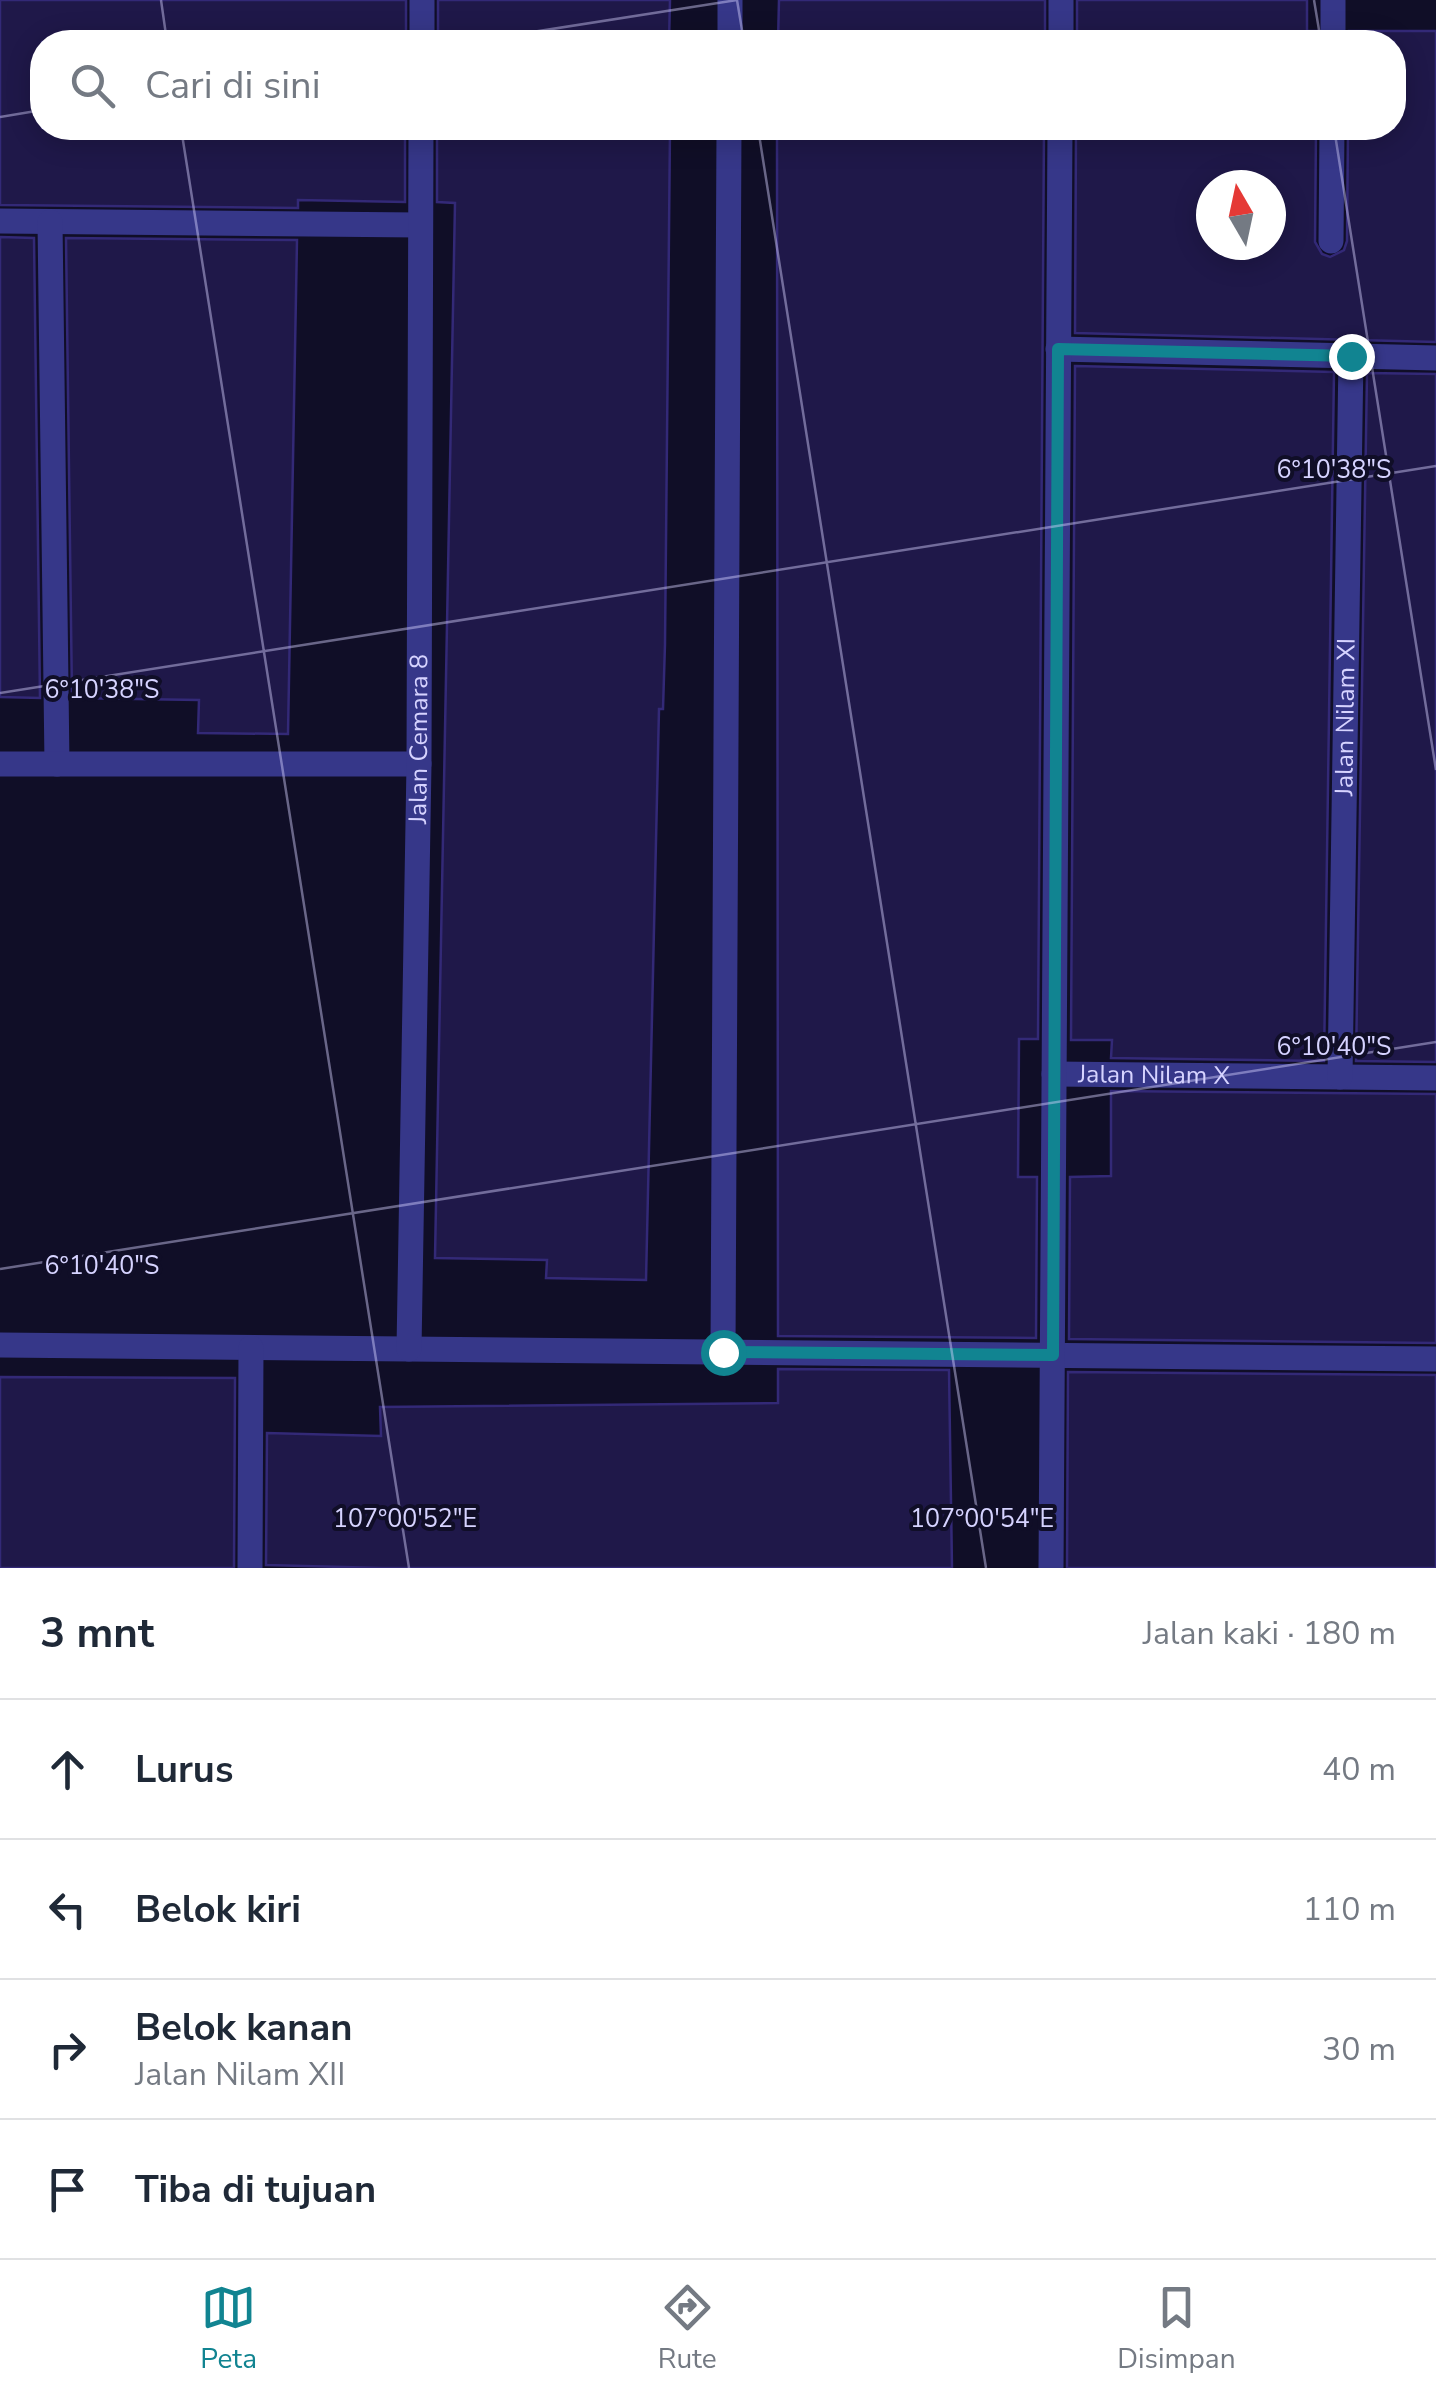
<!DOCTYPE html>
<html lang="id">
<head>
<meta charset="utf-8">
<style>
	:root { --surface:#fff; --page:#f2f2f3; --text:#1f2937; --muted:#747a83; --line:#e0e1e3; --accent:#118491 }
	body { margin:0; font-family:"Nunito Sans",sans-serif; background:var(--page); color:var(--text) }
	.compass { position:absolute; left:1196px; top:170px; width:90px; height:90px; border-radius:50%; background:var(--surface); box-shadow:0 5px 25px #0003; rotate:351deg }
	.stop { position:absolute; width:30px; height:30px; margin:-22px; border:8px solid #118491; border-radius:50%; background:#fff }
	.stop.end { background:#118491; border-color:#fff; box-shadow:0 2px 10px #0008 }
	.list { margin:0; padding:0; list-style:none }
	h2 { display:flex; justify-content:space-between; align-items:center; height:130px; margin:0; padding:0 40px; font-size:42px }
	h2 small { font-size:32px; font-weight:400; color:var(--muted) }
	.list li { display:grid; grid-template-columns:65px 1fr auto; gap:30px; align-items:center; box-sizing:border-box; height:140px; padding:0 40px; border-top:2px solid var(--line) }
	.list b { display:block; font-size:38px; white-space:nowrap }
	.list p { margin:0; font-size:32px; white-space:nowrap; color:var(--muted) }
	.list em { font-size:32px; font-style:normal; color:var(--muted) }
	.icon { flex:none; width:55px; height:55px; fill:none; stroke:currentColor; stroke-width:2; stroke-linecap:round; stroke-linejoin:round }
	.map { position:relative; flex:none; width:1436px; height:1568px; overflow:hidden }
	.search { position:absolute; background:var(--surface); box-shadow:0 5px 25px #0003; left:30px; right:30px; top:30px; height:110px; display:flex; align-items:center; gap:25px; box-sizing:border-box; padding:0 35px; border-radius:40px; color:var(--muted); font-size:38px }
	.sheet { height:690px; background:var(--surface) }
	nav { display:flex; justify-content:space-around; align-items:center; box-sizing:border-box; height:140px; border-top:2px solid var(--line); background:var(--surface); font-size:28px; color:var(--muted) }
	nav a { display:grid; justify-items:center; gap:5px }
	nav .on { color:var(--accent) }
	.map>svg:first-child { display:block }
	.building { fill:#1f1849; stroke:#332977; stroke-width:2.5; fill-rule:evenodd }
	.lines { fill:none; stroke-linecap:round; stroke-linejoin:round }
	.minor { stroke:#363789; stroke-width:25 }
	.route { stroke:#118491; stroke-width:12 }
	.ticks { fill:none; stroke:#d6d3ff; stroke-width:2.5; stroke-opacity:0.45 }
	.labels { text-anchor:middle; dominant-baseline:central; stroke-width:8; stroke-linejoin:round; paint-order:stroke }
	.street-label { font-size:25px; fill:#d6d3ff; stroke:#100e27 }
	.ticks-label { font-size:25px; text-anchor:middle; fill:#d6d3ff; stroke:#100e27; stroke-width:8; stroke-linejoin:round; paint-order:stroke }
</style>
</head>
<body>
<div class="map">
<svg width="1436" height="1568" viewBox="0 0 1436 1568">
	<rect width="100%" height="100%" fill="#100e27"/>
	<g class="building">
		<path d="M0,0H406V42H42V128H405V202L298,200V208L0,205Z"/>
		<path d="M438,0H670L669,42H438Z"/>
		<path d="M779,0H1045V42H778Z"/>
		<path d="M1077,0H1307V31H1317V42H1077Z"/>
		<path d="M1349,31H1436V342L1075,333L1076,128H1316L1315,242L1322,254L1330,257L1344,250L1347,241L1348,128H1394V42H1349ZM1211,185H1271V245H1211Z"/>
		<path d="M437,128H670L665,644L663,709H659L646,1280L546,1278L547,1260L435,1258L455,203L437,202Z"/>
		<path d="M777,128H1044L1038,1039H1019L1018,1177H1037L1036,1338L778,1336Z"/>
		<path d="M0,237L34,238L40,698L0,697Z"/>
		<path d="M66,238L297,240L288,734L198,733L199,700L72,698Z"/>
		<path d="M1075,366L1334,372L1324,1061L1111,1058L1112,1040H1071Z"/>
		<path d="M1367,373L1436,374V1062L1356,1061Z"/>
		<path d="M1111,1091L1436,1094V1343L1069,1339L1070,1177L1111,1176Z"/>
		<path d="M778,1369L949,1370L952,1568H382L266,1565L267,1433L381,1436L380,1407L778,1403Z"/>
		<path d="M1068,1372L1436,1375V1568H1067Z"/>
		<path d="M0,1377L235,1378L234,1568H0Z"/>
	</g>
	<g class="lines">
		<g class="minor">
			<path d="M422,42V0"/>
			<path d="M730,42V0"/>
			<path d="M1061,42V0"/>
			<path d="M1333,42V0"/>
			<path d="M0,221L420,225"/>
			<path d="M50,222L57,764"/>
			<path d="M1331,241L1332,128"/>
			<path d="M1058,349L1436,358"/>
			<path d="M0,764H419"/>
			<path id="s1" d="M1054,1074L1436,1078"/>
			<path id="s2" d="M1340,1077L1351,356"/>
			<path d="M0,1345L1436,1359"/>
			<path id="s3" d="M409,1349L419,764L421,128"/>
			<path d="M723,1352L729,128"/>
			<path d="M250,1568L251,1348"/>
			<path d="M1051,1568L1060,128"/>
		</g>
	</g>
	<g class="lines">
		<path class="route" d="M723,1352L1053,1355L1058,349L1351,356"/>
	</g>
	<path class="ticks" d="M161,0L167,42M737,0L744,42M1314,0L1321,42M469,42L737,0M0,117L42,110M181,128L409,1568M758,128L986,1568M1334,128L1436,770M0,693L1436,466M0,1269L1436,1042"/>
	<g class="labels">
		<g class="street-label">
			<text stroke="none"><textPath href="#s2" startOffset="360">Jalan Nilam XI</textPath></text>
			<text stroke="none"><textPath href="#s3" startOffset="610">Jalan Cemara 8</textPath></text>
			<text stroke="none"><textPath href="#s1" startOffset="100">Jalan Nilam X</textPath></text>
		</g>
	</g>
	<g class="ticks-label">
		<text x="1334" y="478">6°10'38"S</text>
		<text x="102" y="698">6°10'38"S</text>
		<text x="1334" y="1055">6°10'40"S</text>
		<text x="102" y="1274">6°10'40"S</text>
		<text x="405" y="1527">107°00'52"E</text>
		<text x="982" y="1527">107°00'54"E</text>
	</g>
</svg>
<svg class="compass" viewBox="-18 -18 36 36"><path d="M0-13l5 13h-10z" fill="#e53935"/><path d="M0 13l5-13h-10z" fill="#747a83"/></svg>
<div class="stop" style="left:723px;top:1352px"></div>
<div class="stop end" style="left:1351px;top:356px"></div>
<div class="search"><svg class="icon" aria-label="search" viewBox="0 0 24 24"><circle cx="10" cy="10" r="6"/><path d="M15 15l6 6"/></svg>Cari di sini</div>
</div>
<section class="sheet">
<h2>3 mnt<small>Jalan kaki · 180 m</small></h2>
<ul class="list">
<li><svg class="icon" aria-label="ahead" viewBox="0 0 24 24"><path d="M12 20V5M6 11l6-6 6 6"/></svg><div><b>Lurus</b></div><em>40 m</em></li>
<li><svg class="icon" aria-label="left" viewBox="0 0 24 24"><path d="M17 20v-9H6M10 6l-5 5 5 5"/></svg><div><b>Belok kiri</b></div><em>110 m</em></li>
<li><svg class="icon" aria-label="right" viewBox="0 0 24 24"><path d="M7 20v-9h11M14 6l5 5-5 5"/></svg><div><b>Belok kanan</b><p>Jalan Nilam XII</p></div><em>30 m</em></li>
<li><svg class="icon" aria-label="arrive" viewBox="0 0 24 24"><path d="M6 21V4h12l-3 4 3 4H6"/></svg><div><b>Tiba di tujuan</b></div></li>
</ul>
</section>
<nav>
<a class="on"><svg class="icon" aria-label="map" viewBox="0 0 24 24"><path d="M3 6l6-2 6 2 6-2v14l-6 2-6-2-6 2zM9 4v14M15 6v14"/></svg>Peta</a>
<a><svg class="icon" aria-label="directions" viewBox="0 0 24 24"><path d="M12 3l9 9-9 9-9-9zM9 14v-3h6M13 9l2 2-2 2"/></svg>Rute</a>
<a><svg class="icon" aria-label="saved" viewBox="0 0 24 24"><path d="M7 4h10v16l-5-4-5 4z"/></svg>Disimpan</a>
</nav>
</body>
</html>
